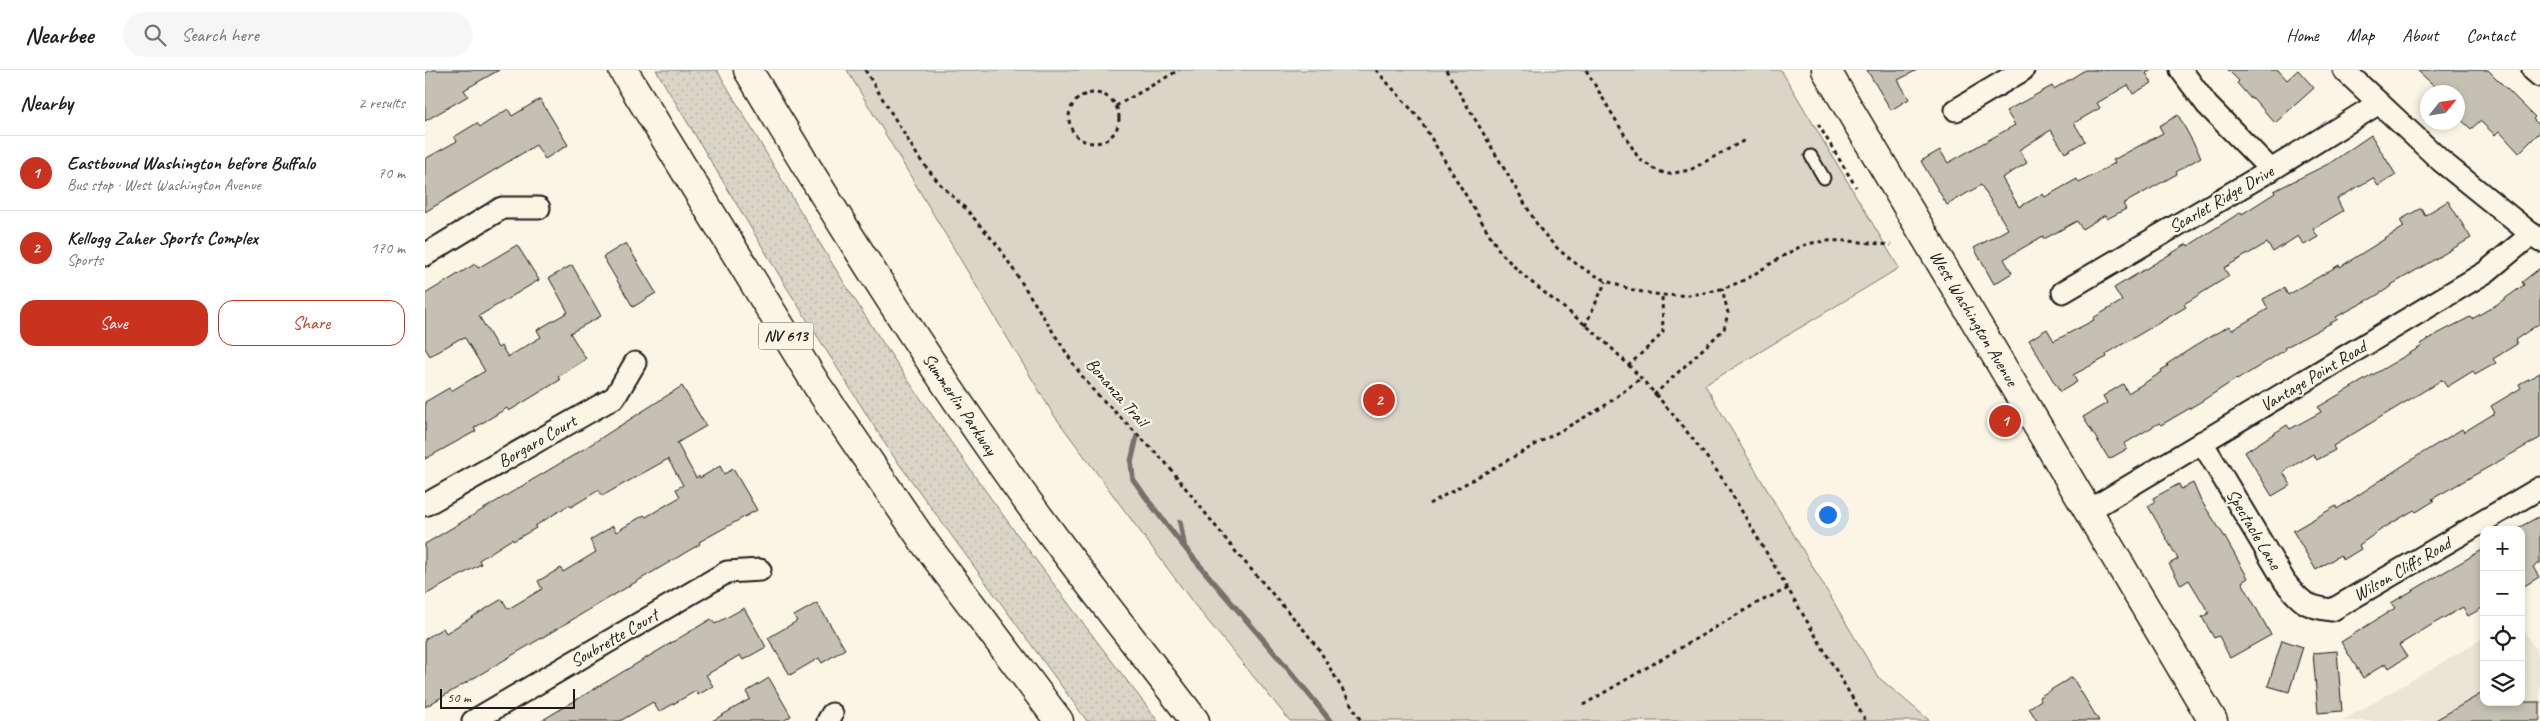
<!DOCTYPE html>
<html lang="en">
<head>
<meta charset="utf-8">
<style>
	:root { --surface:#fff; --page:#f6f6f6; --text:#202124; --muted:#757577; --line:#e0e0e0; --accent:#c8321e }
	body { margin:0; font-family:Caveat,sans-serif; background:var(--page); color:var(--text) }
	.controls { position:absolute; right:15px; bottom:15px; display:grid; overflow:hidden; border-radius:10px; box-shadow:0 2px 8px #0003 }
	.controls button { width:45px; height:45px; display:grid; place-items:center; padding:0; border:0; border-bottom:1px solid var(--line); background:var(--surface); color:var(--text); font:25px sans-serif }
	.compass { position:absolute; left:1995px; top:15px; width:45px; height:45px; border-radius:50%; background:var(--surface); box-shadow:0 2px 8px #0003; rotate:60deg }
	.scale { position:absolute; left:15px; bottom:12px; width:135px; box-sizing:border-box; padding-left:5px; border:2px solid #1c1c1c; border-top:0; font-size:14px; line-height:18px; white-space:nowrap; color:#1c1c1c; -webkit-text-stroke:4px #fcf5e5; paint-order:stroke }
	.you { position:absolute; left:1402px; top:444px; width:18px; height:18px; margin:-12px; border:4px solid #fff; border-radius:50%; background:#1a73e8; box-shadow:0 0 0 8px #1a73e833 }
	.badge { display:grid; place-items:center; width:32px; height:32px; border-radius:50%; background:var(--accent); color:#fff; font-size:16px; font-weight:700 }
	.pin { position:absolute; translate:-50% -50%; border:2px solid #fff; box-shadow:0 1px 5px #0006 }
	.list { margin:0; padding:0; list-style:none }
	h2 { display:flex; justify-content:space-between; align-items:center; height:65px; margin:0; padding:0 20px; font-size:21px }
	h2 small { font-size:16px; font-weight:400; color:var(--muted) }
	.list li { display:grid; grid-template-columns:32px 1fr auto; gap:15px; align-items:center; box-sizing:border-box; height:75px; padding:0 20px; border-top:1px solid var(--line) }
	.list b { display:block; font-size:19px; white-space:nowrap }
	.list p { margin:0; font-size:16px; white-space:nowrap; color:var(--muted) }
	.list em { font-size:16px; font-style:normal; color:var(--muted) }
	.actions { display:flex; gap:10px; padding:15px 20px }
	.actions a { flex:1; padding:11px 0; border:1px solid var(--accent); border-radius:15px; text-align:center; font-size:18px; color:var(--accent) }
	.actions .main { background:var(--accent); color:#fff }
	.icon { flex:none; width:28px; height:28px; fill:none; stroke:currentColor; stroke-width:2; stroke-linecap:round; stroke-linejoin:round }
	.map { position:relative; flex:none; width:2115px; height:651px; overflow:hidden }
	header { display:flex; align-items:center; gap:30px; box-sizing:border-box; height:70px; padding:0 25px; background:var(--surface); border-bottom:1px solid var(--line) }
	header strong { font-size:24px }
	nav { display:flex; gap:28px; margin-inline-start:auto; font-size:18px }
	.search { width:350px; height:45px; background:var(--page); display:flex; align-items:center; gap:12px; box-sizing:border-box; padding:0 18px; border-radius:28px; color:var(--muted); font-size:19px }
	main { display:flex }
	aside { flex:1; background:var(--surface) }
	.map>svg:first-child { display:block }
	.built { fill:#ebe5d6 }
	.green { fill:url(#green-dots); stroke:#7c7872 }
	.pitch { fill:#dbd5c8; stroke:#7c7872 }
	.lines { fill:none; stroke-linecap:round; stroke-linejoin:round }
	.stream { stroke:#75726c; stroke-width:5.5 }
	.building { fill:#c4c0b3; stroke:#1c1c1c }
	.lane-casing { stroke:#1c1c1c; stroke-width:15 }
	.street-casing { stroke:#1c1c1c; stroke-width:25 }
	.secondary-casing { stroke:#1c1c1c; stroke-width:31 }
	.highway-casing { stroke:#1c1c1c; stroke-width:31 }
	.path { stroke:#1c1c1c; stroke-width:3; stroke-dasharray:4 4; stroke-linecap:butt }
	.lane { stroke:#fcf5e5; stroke-width:11 }
	.street { stroke:#fcf5e5; stroke-width:21 }
	.secondary { stroke:#fcf5e5; stroke-width:28 }
	.highway { stroke:#fcf5e5; stroke-width:28 }
	.labels { text-anchor:middle; dominant-baseline:central; stroke-width:4.5; stroke-linejoin:round; paint-order:stroke }
	.shield { fill:#fcf5e5; stroke:#5f5d58; stroke-width:1 }
	.shield-label { font-size:16px; font-weight:bold; fill:#1c1c1c }
	.street-label { font-size:18px; fill:#1c1c1c; stroke:#fcf5e5 }
</style>
</head>
<body>
<header>
<strong>Nearbee</strong>
<div class="search"><svg class="icon" aria-label="search" viewBox="0 0 24 24"><circle cx="10" cy="10" r="6"/><path d="M15 15l6 6"/></svg>Search here</div>
<nav><a>Home</a><a>Map</a><a>About</a><a>Contact</a></nav>
</header>
<main>
<aside>
<h2>Nearby<small>2 results</small></h2>
<ul class="list">
<li><span class="badge">1</span><div><b>Eastbound Washington before Buffalo</b><p>Bus stop · West Washington Avenue</p></div><em>70 m</em></li>
<li><span class="badge">2</span><div><b>Kellogg Zaher Sports Complex</b><p>Sports</p></div><em>170 m</em></li>
</ul>
<div class="actions"><a class="main">Save</a><a>Share</a></div>
</aside>
<div class="map">
<svg width="2115" height="651" viewBox="0 0 2115 651">
	<defs>
		<pattern id="green-dots" width="8" height="8" patternUnits="userSpaceOnUse" patternTransform="scale(1.25)"><rect width="8" height="8" fill="#dbd5c8"/><path d="M2 2h.1M6 6h.1" fill="none" stroke="#bbb6ab" stroke-width="1.8" stroke-linecap="round"/></pattern>
	</defs>
	<rect width="100%" height="100%" fill="#fcf5e5"/>
	<filter id="ink" filterUnits="userSpaceOnUse"><feTurbulence type="fractalNoise" baseFrequency=".02" numOctaves="2"/><feDisplacementMap in="SourceGraphic" scale="10" xChannelSelector="R" yChannelSelector="G"/><feConvolveMatrix kernelMatrix="1 2 1 2 8 2 1 2 1" color-interpolation-filters="sRGB"/></filter>
	<g filter="url(#ink)">
		<path class="built" d="M2096,555L2115,588V651H1917L2059,568V632H2096Z"/>
		<path class="green" d="M231,0H292C346,90 398,183 456,270C543,401 637,527 733,651H662L464,380L362,218Z"/>
		<path class="pitch" d="M422,0H1356L1474,198L1280,315L1453,607L1505,651H865L769,534L628,344Z"/>
		<g class="lines">
			<g class="stream">
				<path d="M712,366L706,392L708,409C767,495 842,568 905,651"/>
				<path d="M755,452L759,474"/>
			</g>
		</g>
		<g class="building">
			<path d="M7,0H74L39,20L43,26L0,51V3Z"/>
			<path d="M1442,0H1492L1473,10L1484,29L1466,40Z"/>
			<path d="M1660,0H1727L1721,3L1727,13L1708,24L1703,15L1672,33L1675,38L1649,53L1660,71L1640,83L1626,60L1594,80L1602,93L1577,108L1594,137L1618,124L1620,127L1652,109L1654,113L1690,93L1688,90L1738,63L1734,56L1753,45L1776,87L1751,102L1752,104L1698,134L1701,139L1682,149L1680,145L1657,159L1652,151L1619,169L1618,166L1579,189L1587,203L1569,214L1549,178L1583,159L1556,115L1522,135L1496,91L1515,80L1523,93L1590,55L1581,41L1627,16L1629,19Z"/>
			<path d="M1803,0H1853L1862,10L1873,0L1889,18L1850,53L1828,28L1826,29L1812,13L1814,11Z"/>
			<path d="M1992,0H2063L2110,47L2108,49L2115,56V62L2094,83L2074,61L2070,65L2055,51L2046,59L2032,46V22H2016Z"/>
			<path d="M115,29L143,75L120,89L111,75L0,142V89L32,71L29,67L52,53L55,57L83,39L87,46Z"/>
			<path d="M1946,65L1971,105L1953,116L1948,108L1912,129L1918,141L1888,159L1893,167L1879,175L1873,166L1848,182L1842,173L1799,198L1804,206L1759,234L1761,237L1681,284L1682,287L1648,305L1652,312L1635,322L1604,270L1622,259L1629,271L1669,250L1668,248L1697,231L1689,218L1762,174L1763,176L1816,142L1817,144L1850,123L1849,121L1905,93Z"/>
			<path d="M2023,131L2046,168L1966,215L1967,216L1949,227L1911,247L1913,249L1895,259L1859,278L1860,280L1812,310L1811,309L1777,331L1736,355L1734,353L1699,374L1702,379L1684,389L1658,347L1682,333L1678,326L1698,314L1703,323L1737,302L1736,300L1743,296L1742,294L1781,269L1804,256L1807,260L1843,239L1838,229L1859,218L1863,225L1914,195L1915,197L1979,157L1975,150L1996,138L2000,145Z"/>
			<path d="M201,173L231,223L208,237L178,187Z"/>
			<path d="M92,175L114,210L54,246L73,278L76,276L83,287L116,267L112,260L143,242L124,208L147,195L176,246L145,263L161,289L133,307L135,310L107,327L84,341L82,338L49,358L51,361L0,389V332L24,318L26,321L60,301L40,268L37,269L36,268L5,286L0,278V224L50,194L53,198Z"/>
			<path d="M2115,198V253L2090,270L2092,274L2068,289L2071,293L2050,305L2048,301L2022,317L2017,310L1908,376L1910,380L1892,390L1888,384L1858,402L1866,415L1847,426L1820,382L1862,355L1865,359L1896,342L1893,337L1997,276L1996,274L2014,263L2045,247L2047,249L2071,235L2099,215L2097,212Z"/>
			<path d="M2115,303V368L2007,429L2009,431L1991,442L1989,440L1957,459L1934,475L1936,479L1918,490L1915,485L1891,500L1868,461L1911,436L1912,439L1994,385L2037,359L2039,362L2070,343L2066,336L2096,318L2094,314Z"/>
			<path d="M257,316L281,356L252,373L271,408L274,406L275,408L295,396L299,404L308,399L332,440L274,472L275,474L0,637V569L18,558L21,563L77,529L83,539L117,519L113,511L136,498L138,502L171,482L165,470L188,456L191,462L219,445L221,447L255,427L251,419L258,415L243,389L177,426L174,420L146,437L144,435L110,456L111,458L88,471L87,469L54,490L56,494L0,525V474L154,382Z"/>
			<path d="M1768,413L1775,429L1798,464L1823,508L1817,512L1846,565L1805,588L1794,566L1789,568L1777,547L1784,543L1764,510L1756,515L1744,494L1753,489L1723,436L1730,432L1728,428L1754,414L1756,419Z"/>
			<path d="M2115,446V493L2108,497L2114,507L2096,518V460L2093,458Z"/>
			<path d="M2059,479V537L2043,546L2038,537L2008,554L1974,575L1982,587L1964,598L1961,593L1938,608L1916,572L1970,538L1966,533Z"/>
			<path d="M392,533L420,579L397,593L394,588L365,605L343,568L372,551L369,546Z"/>
			<path d="M319,538L341,577L318,590L315,585L281,605L288,616L273,625L271,621L234,642L228,632L195,651H116L286,549L290,554Z"/>
			<path d="M1857,570L1878,577L1864,622L1843,616Z"/>
			<path d="M1912,581L1917,641L1893,643L1888,583Z"/>
			<path d="M1647,607L1674,651H1612L1604,638L1616,630L1614,627Z"/>
			<path d="M344,608L366,646L358,651H287L325,629L321,622Z"/>
			<path d="M2059,622V632H2115V651H2009Z"/>
		</g>
		<g class="lines">
			<g class="lane-casing">
				<path id="lane" d="M1386,86L1399,108"/>
			</g>
			<g class="street-casing">
				<g id="street">
					<path d="M1756,0L1782,35L1846,100"/>
					<path d="M1919,0L2016,91L2115,171"/>
					<path d="M2108,0L2115,6"/>
					<path d="M1531,40L1598,0"/>
					<path d="M0,185L77,138H114"/>
					<path d="M1638,222L1846,100L1954,33"/>
					<path d="M1777,372L1860,512C1876,532 1881,537 1907,540L2115,418"/>
					<path d="M0,435L190,327L210,293"/>
					<path d="M1663,441L2061,202L2107,164"/>
					<path d="M48,651L302,502L335,500"/>
					<path d="M403,651L407,644"/>
				</g>
			</g>
			<g class="secondary-casing">
				<path id="secondary" d="M1401,0L1788,651"/>
			</g>
			<g class="highway-casing">
				<g id="highway">
					<path d="M198,0L393,317L499,472L634,651"/>
					<path d="M323,0C407,140 493,278 588,411C646,493 709,571 770,651"/>
				</g>
			</g>
			<g class="path">
				<path d="M440,0L494,88L514,113L539,137L574,177L651,298L667,319L740,392L811,482L879,560L895,581L936,651"/>
				<path d="M951,0L994,48L1074,180C1104,216 1146,240 1180,272C1224,313 1264,362 1299,411L1441,651"/>
				<path d="M1021,0L1113,156C1158,218 1246,244 1317,211C1337,201 1363,180 1383,174C1410,167 1439,173 1466,175"/>
				<path d="M1161,0L1214,89L1233,101L1243,104L1265,100L1320,70"/>
				<circle cx="669" cy="48" r="25"/>
				<path d="M691,36L754,0"/>
				<path d="M1393,54L1431,117"/>
				<path d="M1160,256L1181,211"/>
				<path d="M1203,296L1238,263L1237,226"/>
				<path d="M1229,325L1299,259L1303,243L1297,218"/>
				<path d="M1004,434L1178,337L1215,309"/>
				<path d="M1158,635L1332,533L1364,518"/>
			</g>
			<use href="#lane" class="lane"/>
			<use href="#street" class="street"/>
			<use href="#secondary" class="secondary"/>
			<use href="#highway" class="highway"/>
		</g>
	</g>
	<g class="labels">
		<rect class="shield" x="333.5" y="252.5" width="55" height="27" rx="4"/>
		<g class="shield-label">
			<text x="361" y="266">NV 613</text>
		</g>
		<g class="street-label">
			<text transform="translate(1796 129) rotate(-30)">Scarlet Ridge Drive</text>
			<text transform="translate(1549 248) rotate(59)">West Washington Avenue</text>
			<text transform="translate(1888 306) rotate(-31)">Vantage Point Road</text>
			<text transform="translate(692 322) rotate(49)">Bonanza Trail</text>
			<text transform="translate(535 334) rotate(56)">Summerlin Parkway</text>
			<text transform="translate(112 371) rotate(-30)">Borgaro Court</text>
			<text transform="translate(1829 459) rotate(59)">Spectacle Lane</text>
			<text transform="translate(1977 499) rotate(-30)">Wilson Cliffs Road</text>
			<text transform="translate(189 568) rotate(-30)">Soubrette Court</text>
		</g>
	</g>
</svg>
<div class="controls">
<button>+</button>
<button>−</button>
<button><svg class="icon" aria-label="locate" viewBox="0 0 24 24"><circle cx="12" cy="12" r="6"/><path d="M12 2v4M12 18v4M2 12h4M18 12h4"/></svg></button>
<button><svg class="icon" aria-label="layers" viewBox="0 0 24 24"><path d="M12 4l9 5-9 5-9-5zM3 14l9 5 9-5"/></svg></button>
</div>
<svg class="compass" viewBox="-18 -18 36 36"><path d="M0-13l5 13h-10z" fill="#e53935"/><path d="M0 13l5-13h-10z" fill="#757577"/></svg>
<div class="scale">50 m</div>
<div class="you"></div>
<div class="pin badge" style="left:1580px;top:351px">1</div>
<div class="pin badge" style="left:954px;top:330px">2</div>
</div>
</main>
</body>
</html>
